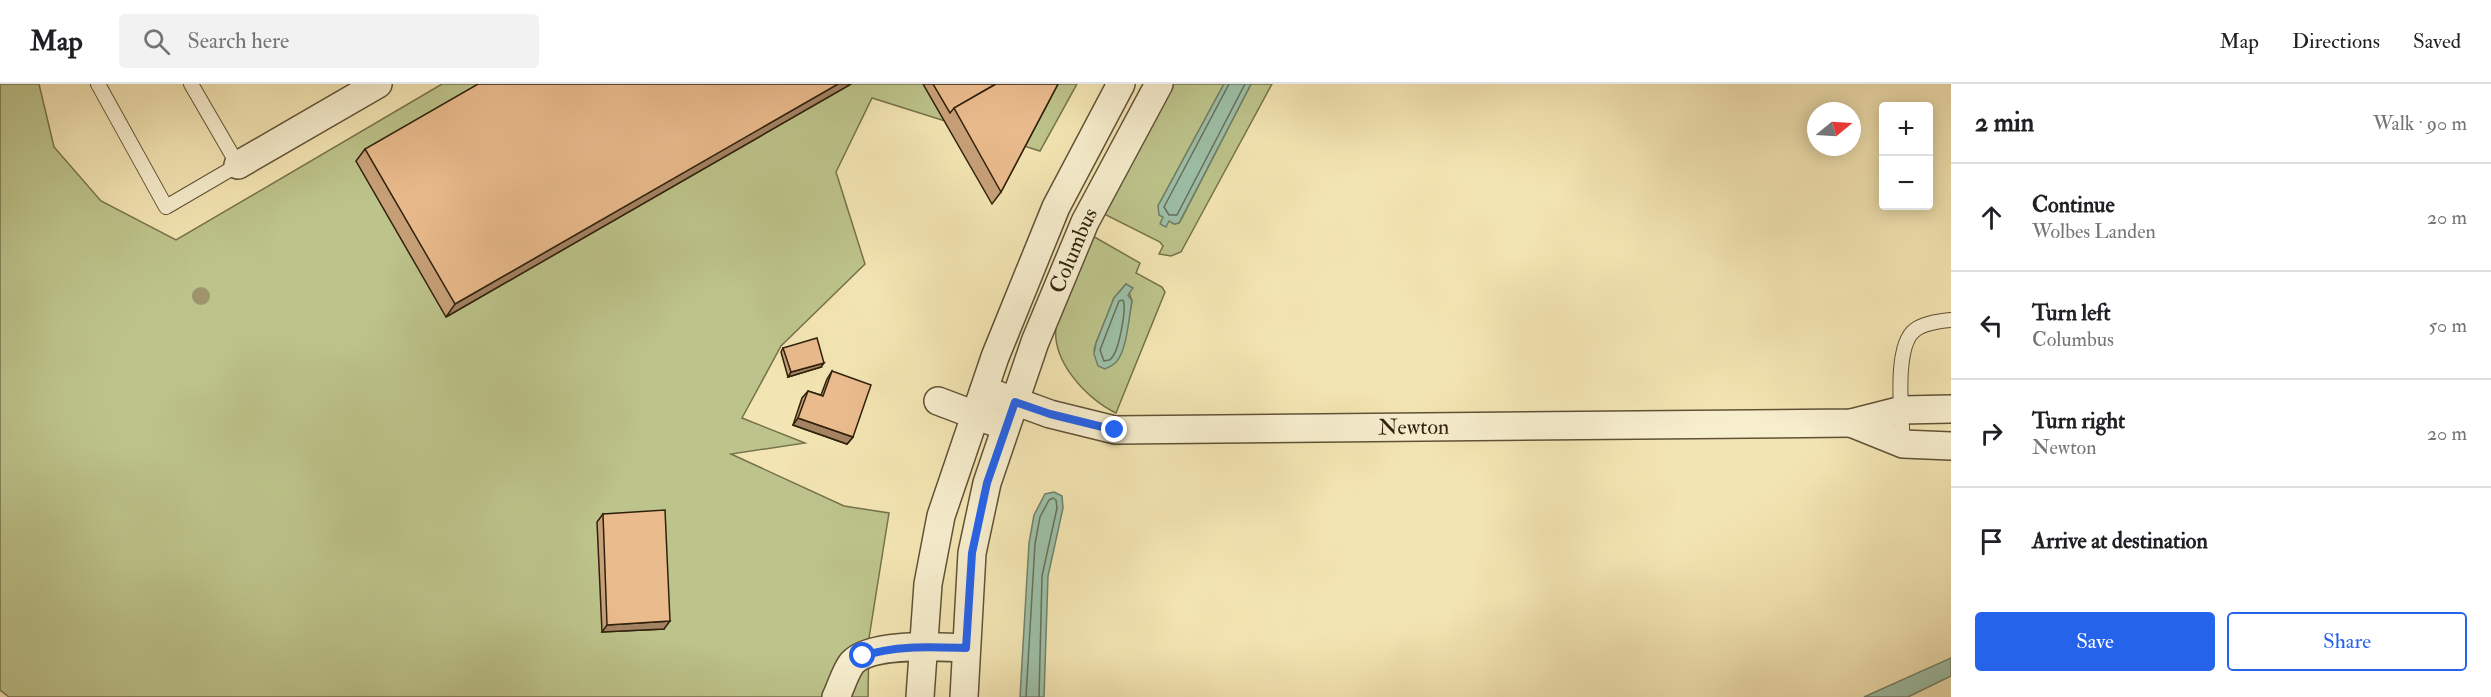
<!DOCTYPE html>
<html lang="en">
<head>
<meta charset="utf-8">
<style>
	:root { --surface:#fff; --page:#f2f2f2; --text:#202124; --muted:#757577; --line:#e0e0e0; --accent:#2563eb }
	body { margin:0; font-family:"IM FELL Double Pica",serif; background:var(--page); color:var(--text) }
	.controls { position:absolute; right:18px; top:18px; display:grid; overflow:hidden; border-radius:6px; box-shadow:0 3px 15px #0003 }
	.controls button { width:54px; height:54px; display:grid; place-items:center; padding:0; border:0; border-bottom:2px solid var(--line); background:var(--surface); color:var(--text); font:30px sans-serif }
	.compass { position:absolute; left:1807px; top:18px; width:54px; height:54px; border-radius:50%; background:var(--surface); box-shadow:0 3px 15px #0003; rotate:72deg }
	.stop { position:absolute; width:18px; height:18px; margin:-14px; border:4px solid #2563eb; border-radius:50%; background:#fff }
	.stop.end { background:#2563eb; border-color:#fff; box-shadow:0 2px 6px #0008 }
	.list { margin:0; padding:0; list-style:none }
	h2 { display:flex; justify-content:space-between; align-items:center; height:78px; margin:0; padding:0 24px; font-size:26px }
	h2 small { font-size:20px; font-weight:400; color:var(--muted) }
	.list li { display:grid; grid-template-columns:39px 1fr auto; gap:18px; align-items:center; box-sizing:border-box; height:108px; padding:0 24px; border-top:2px solid var(--line) }
	.list b { display:block; font-size:22px; white-space:nowrap }
	.list p { margin:0; font-size:20px; white-space:nowrap; color:var(--muted) }
	.list em { font-size:20px; font-style:normal; color:var(--muted) }
	.actions { display:flex; gap:12px; padding:18px 24px }
	.actions a { flex:1; padding:14px 0; border:2px solid var(--accent); border-radius:6px; text-align:center; font-size:21px; color:var(--accent) }
	.actions .main { background:var(--accent); color:#fff }
	.icon { flex:none; width:33px; height:33px; fill:none; stroke:currentColor; stroke-width:2; stroke-linecap:round; stroke-linejoin:round }
	.map { position:relative; flex:none; width:1951px; height:613px; overflow:hidden }
	header { display:flex; align-items:center; gap:36px; box-sizing:border-box; height:84px; padding:0 30px; background:var(--surface); border-bottom:2px solid var(--line) }
	header strong { font-size:28px }
	nav { display:flex; gap:33px; margin-inline-start:auto; font-size:21px }
	.search { width:420px; height:54px; background:var(--page); display:flex; align-items:center; gap:15px; box-sizing:border-box; padding:0 21px; border-radius:6px; color:var(--muted); font-size:22px }
	main { display:flex }
	aside { flex:1; background:var(--surface) }
	.map>svg:first-child { display:block }
	.green { fill:#bdc48b; stroke:#76724c; stroke-width:1.5; fill-rule:evenodd }
	.water { fill:#9dc0a8; stroke:#71806a; stroke-width:1.5 }
	.lines { fill:none; stroke-linecap:round; stroke-linejoin:round }
	.shore { stroke:#66705a; stroke-width:1.5 }
	.lane-casing { stroke:#605236; stroke-width:16 }
	.street-casing { stroke:#605236; stroke-width:30 }
	.lane { stroke:#f7eece; stroke-width:14 }
	.street { stroke:#f7eece; stroke-width:27 }
	.tree { fill:#9f946c }
	.wall { fill:#c9a179; stroke:#2f210c; stroke-width:1.5 }
	.shaded-wall { fill:#a48363; stroke:#2f210c; stroke-width:1.5 }
	.building { fill:#eabb8d; stroke:#2f210c; stroke-width:1.5 }
	.route { stroke:#2563eb; stroke-width:8 }
	.labels { text-anchor:middle; dominant-baseline:central; stroke-width:6; stroke-linejoin:round; paint-order:stroke }
	.street-label { font-size:22px; fill:#2f210c; stroke:#f7eece }
</style>
</head>
<body>
<header>
<strong>Map</strong>
<div class="search"><svg class="icon" aria-label="search" viewBox="0 0 24 24"><circle cx="10" cy="10" r="6"/><path d="M15 15l6 6"/></svg>Search here</div>
<nav><a>Map</a><a>Directions</a><a>Saved</a></nav>
</header>
<main>
<div class="map">
<svg width="1951" height="613" viewBox="0 0 1951 613">
	<rect width="100%" height="100%" fill="#f3e5b3"/>
	<filter id="stains"><feTurbulence type="fractalNoise" baseFrequency=".00333" numOctaves="4"/><feColorMatrix values="0 0 0 0 .2 0 0 0 0 .09 0 0 0 0 .02 0 0 0 .5 -.17"/></filter>
	<radialGradient id="worn" r=".72"><stop offset=".6" stop-color="#630" stop-opacity="0"/><stop offset="1" stop-color="#630" stop-opacity=".3"/></radialGradient>
	<g class="green">
		<path d="M0,0H39L54,63L101,117L176,156L442,0H1077L1040,67L872,14L836,88L865,180L781,262L742,334L805,359L731,370L844,422L889,429L869,554L868,613H9L0,606Z"/>
		<path d="M1171,0H1224L1158,122L1163,133L1174,140L1179,139L1182,134L1251,0H1272L1181,168L1171,172L1159,170L1163,162L1160,158L1102,129Z"/>
		<path d="M1091,151L1140,179L1136,189L1162,203L1165,208L1116,329C1086,315 1048,274 1057,237C1065,208 1080,179 1091,151ZM1126,200L1132,217L1128,240L1120,271L1106,283L1099,280L1094,266L1096,259L1114,214Z"/>
	</g>
	<g class="water">
		<path d="M1224,0H1251L1179,139L1174,140L1169,137L1166,143L1160,140L1163,133L1159,131L1158,122Z"/>
		<path d="M1126,200L1133,204L1128,211L1132,217C1129,232 1127,265 1117,277C1114,281 1109,283 1105,285L1098,282L1094,270L1096,259L1114,214Z"/>
		<path d="M1054,408L1062,412L1063,424L1048,492L1044,613H1020L1029,459L1034,431L1045,410Z"/>
		<path d="M1951,574V592L1908,613H1864Z"/>
	</g>
	<g class="lines">
		<g class="shore">
			<path d="M1229,0L1164,123L1169,131H1177L1245,0"/>
			<path d="M1123,216C1127,224 1119,264 1113,272C1110,277 1109,276 1104,277L1100,266L1119,217Z"/>
			<path d="M1026,613L1035,460L1040,433L1049,416L1053,414L1056,416L1057,424L1042,492L1039,613"/>
		</g>
		<g class="lane-casing">
			<g id="lane">
				<path d="M98,0L166,123L238,81L191,0"/>
				<path d="M1903,360C1902,335 1893,262 1915,246C1924,239 1940,237 1951,236"/>
			</g>
		</g>
		<g class="street-casing">
			<g id="street">
				<path d="M238,81L378,0"/>
				<path id="s1" d="M984,306L1050,330L1115,346L1851,339L1902,326L1951,325"/>
				<path d="M938,317L991,337"/>
				<path d="M1851,339L1903,360L1951,362"/>
				<path d="M836,613C841,603 845,588 852,579C871,558 938,563 966,564"/>
				<path d="M920,613L928,500L941,432L995,273L1056,123L1121,0"/>
				<path id="s2" d="M964,613L972,469L987,399L1035,258L1085,138L1159,0"/>
			</g>
		</g>
		<use href="#lane" class="lane"/>
		<use href="#street" class="street"/>
	</g>
	<circle class="tree" cx="201" cy="212" r="9"/>
	<g class="wall">
		<path d="M851,0L446,233L356,77L365,65Z"/>
		<path d="M923,0H1058L1001,108L992,120Z"/>
		<path d="M783,264L821,283L788,293L781,268Z"/>
		<path d="M832,287L853,353L847,360L793,341L802,314L808,307L821,311L827,295Z"/>
		<path d="M603,430L664,545L602,548L597,438Z"/>
	</g>
	<g class="shaded-wall">
		<path d="M838,0H851L446,233L455,220Z"/>
		<path d="M824,279L821,283L788,293L791,288Z"/>
		<path d="M798,334L853,353L847,360L793,341Z"/>
		<path d="M670,537L664,545L602,548L607,541Z"/>
	</g>
	<g class="building">
		<path d="M478,0H838L455,220L365,65Z"/>
		<path d="M933,0H993L994,1L954,24L950,29Z"/>
		<path d="M996,0H1058L1001,108L954,24Z"/>
		<path d="M817,254L824,279L791,288L783,264Z"/>
		<path d="M832,287L871,301L853,353L798,334L808,307L823,312Z"/>
		<path d="M665,426L670,537L607,541L603,430Z"/>
	</g>
	<g class="lines">
		<path class="route" d="M863,572C895,561 932,563 966,564L972,469L987,399L1015,318L1050,330L1115,346"/>
	</g>
	<g class="labels">
		<g class="street-label">
			<text stroke="none"><textPath href="#s2" startOffset="464">Columbus</textPath></text>
			<text stroke="none"><textPath href="#s1" startOffset="436">Newton</textPath></text>
		</g>
	</g>
	<rect width="100%" height="100%" filter="url(#stains)"/>
	<rect width="100%" height="100%" fill="url(#worn)"/>
</svg>
<div class="controls">
<button>+</button>
<button>−</button>
</div>
<svg class="compass" viewBox="-18 -18 36 36"><path d="M0-13l5 13h-10z" fill="#e53935"/><path d="M0 13l5-13h-10z" fill="#757577"/></svg>
<div class="stop" style="left:863px;top:572px"></div>
<div class="stop end" style="left:1115px;top:346px"></div>
</div>
<aside>
<h2>2 min<small>Walk · 90 m</small></h2>
<ul class="list">
<li><svg class="icon" aria-label="ahead" viewBox="0 0 24 24"><path d="M12 20V5M6 11l6-6 6 6"/></svg><div><b>Continue</b><p>Wolbes Landen</p></div><em>20 m</em></li>
<li><svg class="icon" aria-label="left" viewBox="0 0 24 24"><path d="M17 20v-9H6M10 6l-5 5 5 5"/></svg><div><b>Turn left</b><p>Columbus</p></div><em>50 m</em></li>
<li><svg class="icon" aria-label="right" viewBox="0 0 24 24"><path d="M7 20v-9h11M14 6l5 5-5 5"/></svg><div><b>Turn right</b><p>Newton</p></div><em>20 m</em></li>
<li><svg class="icon" aria-label="arrive" viewBox="0 0 24 24"><path d="M6 21V4h12l-3 4 3 4H6"/></svg><div><b>Arrive at destination</b></div></li>
</ul>
<div class="actions"><a class="main">Save</a><a>Share</a></div>
</aside>
</main>
</body>
</html>
